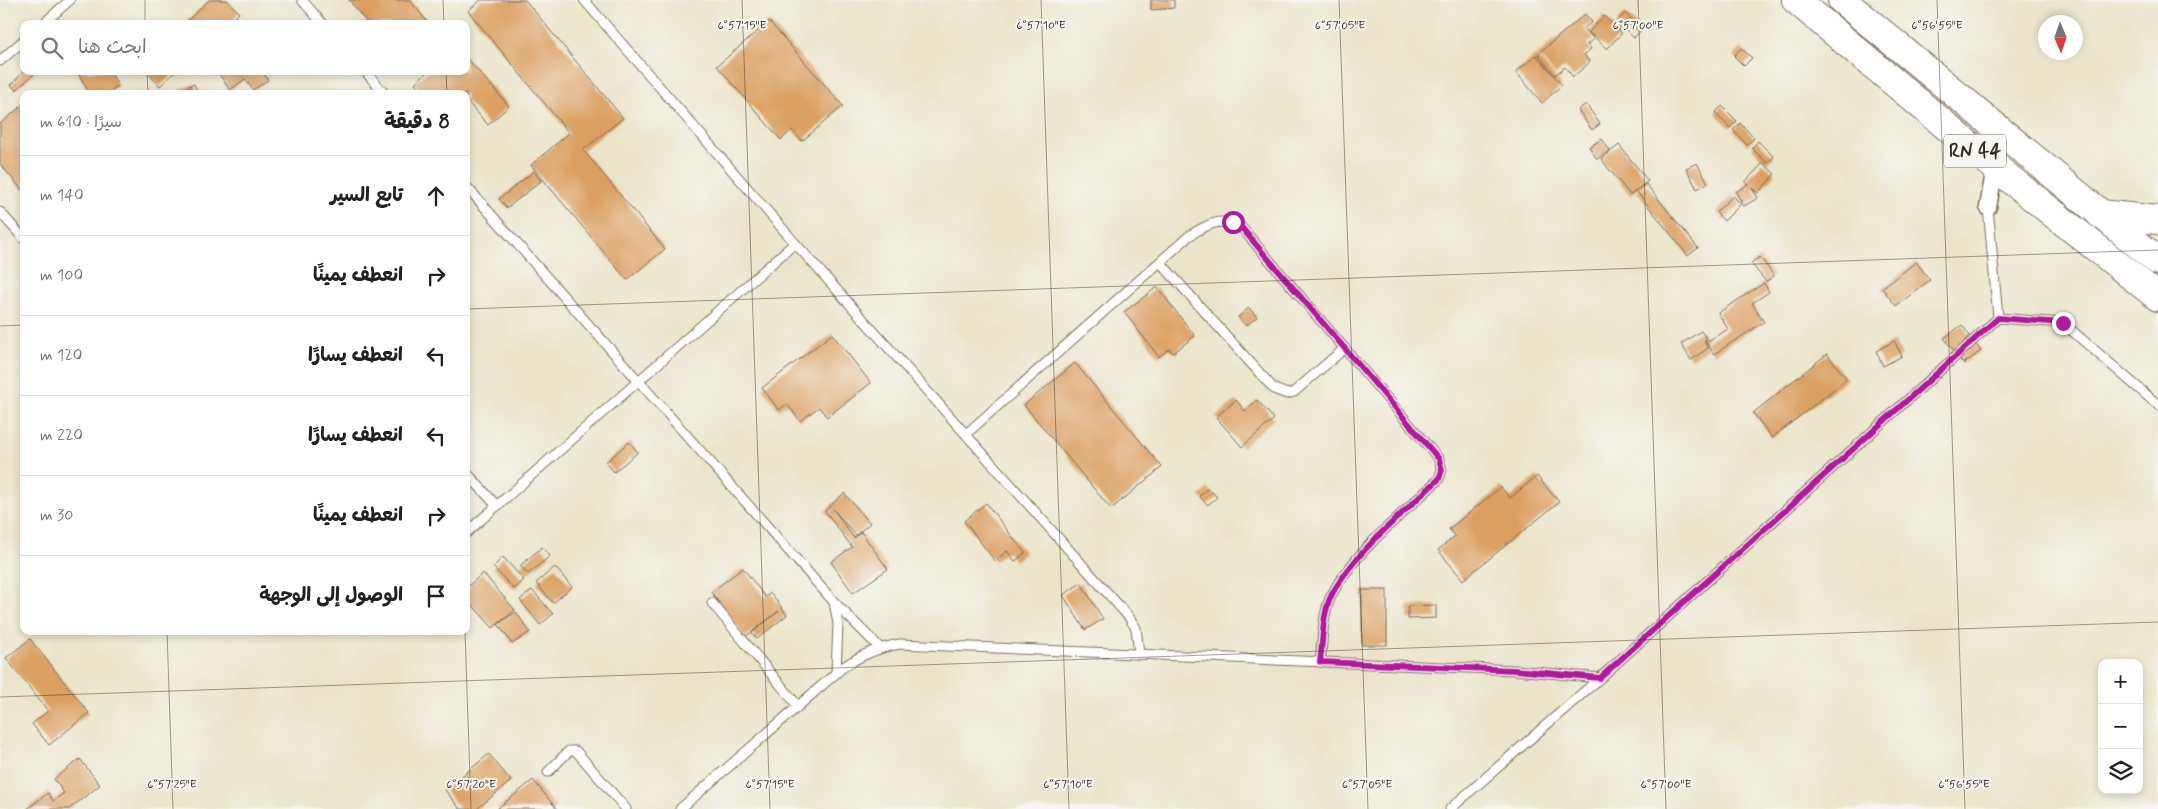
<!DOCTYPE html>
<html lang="ar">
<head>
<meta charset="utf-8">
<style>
	:root { --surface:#fff; --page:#f6f6f6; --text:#202124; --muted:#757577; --line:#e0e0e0 }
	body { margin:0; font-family:Mynerve,"Playpen Sans Arabic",sans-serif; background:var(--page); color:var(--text); direction:rtl }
	.controls { position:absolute; right:15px; bottom:15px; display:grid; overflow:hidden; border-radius:10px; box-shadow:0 2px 8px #0003 }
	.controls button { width:45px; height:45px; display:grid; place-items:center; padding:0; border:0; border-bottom:1px solid var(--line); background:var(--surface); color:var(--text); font:25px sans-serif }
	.compass { position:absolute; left:2038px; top:15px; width:45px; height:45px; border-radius:50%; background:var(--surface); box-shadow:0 2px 8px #0003; rotate:178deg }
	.stop { position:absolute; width:15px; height:15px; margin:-11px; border:4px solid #b5179e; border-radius:50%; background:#fff }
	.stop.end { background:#b5179e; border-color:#fff; box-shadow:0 1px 5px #0008 }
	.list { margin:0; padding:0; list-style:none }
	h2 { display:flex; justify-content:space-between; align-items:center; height:65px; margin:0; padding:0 20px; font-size:21px }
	h2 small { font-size:16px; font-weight:400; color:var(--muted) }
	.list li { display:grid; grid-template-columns:32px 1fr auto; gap:15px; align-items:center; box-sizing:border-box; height:80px; padding:0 20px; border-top:1px solid var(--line) }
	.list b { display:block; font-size:19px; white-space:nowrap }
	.list em { font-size:16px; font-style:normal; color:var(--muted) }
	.icon { flex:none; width:28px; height:28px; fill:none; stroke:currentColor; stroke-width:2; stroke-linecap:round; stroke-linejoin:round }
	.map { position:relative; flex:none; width:2158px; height:809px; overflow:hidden; direction:ltr }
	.search { position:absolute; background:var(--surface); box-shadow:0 2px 8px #0003; left:20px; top:20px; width:450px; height:55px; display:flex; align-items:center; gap:12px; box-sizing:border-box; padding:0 18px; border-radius:10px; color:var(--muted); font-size:19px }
	.panel { position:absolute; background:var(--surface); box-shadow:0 2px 8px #0003; left:20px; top:90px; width:450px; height:545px; border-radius:10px; direction:rtl }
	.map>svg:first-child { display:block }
	.building { fill:#dca162 }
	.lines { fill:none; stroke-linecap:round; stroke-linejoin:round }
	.lane-casing { stroke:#796c5a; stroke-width:11 }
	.street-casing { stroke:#796c5a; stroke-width:19 }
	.highway-casing { stroke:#796c5a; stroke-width:30 }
	.lane { stroke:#fff; stroke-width:9 }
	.street { stroke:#fff; stroke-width:16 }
	.highway { stroke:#fff; stroke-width:28 }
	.route { stroke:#b5179e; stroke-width:6 }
	.ticks { fill:none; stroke:#3b2a1e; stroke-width:1; stroke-opacity:0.45 }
	.labels { text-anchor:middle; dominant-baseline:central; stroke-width:4; stroke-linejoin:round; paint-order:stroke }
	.shield { fill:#f6f6f2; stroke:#73675e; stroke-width:1 }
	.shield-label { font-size:19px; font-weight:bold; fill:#3b2a1e }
	.ticks-label { font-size:12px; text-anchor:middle; fill:#3b2a1e; stroke:#f6f6f2; stroke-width:4; stroke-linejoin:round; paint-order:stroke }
</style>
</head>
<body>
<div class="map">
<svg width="2158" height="809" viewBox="0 0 2158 809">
	<rect width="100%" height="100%" fill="#f6f6f2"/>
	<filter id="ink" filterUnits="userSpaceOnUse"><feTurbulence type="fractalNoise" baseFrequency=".02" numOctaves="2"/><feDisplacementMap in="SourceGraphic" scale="10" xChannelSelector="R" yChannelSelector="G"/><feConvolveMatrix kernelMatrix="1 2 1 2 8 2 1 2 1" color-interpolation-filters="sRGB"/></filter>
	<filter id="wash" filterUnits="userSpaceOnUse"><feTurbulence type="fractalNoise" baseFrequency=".0096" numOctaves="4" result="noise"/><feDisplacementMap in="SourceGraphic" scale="20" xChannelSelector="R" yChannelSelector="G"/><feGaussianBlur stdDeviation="1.12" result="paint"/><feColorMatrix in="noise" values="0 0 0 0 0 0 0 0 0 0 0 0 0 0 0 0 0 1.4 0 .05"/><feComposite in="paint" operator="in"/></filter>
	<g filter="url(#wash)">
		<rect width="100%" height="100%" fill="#ebe6ca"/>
		<g id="blocks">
			<g class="building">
				<path d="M209,0H227L239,13L228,24H184Z"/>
				<path d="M349,0H410L429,24H368Z"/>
				<path d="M481,0H525L623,118L583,150L665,249L627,280L531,165L569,133L468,11Z"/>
				<path d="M1151,0H1174V8L1151,10Z"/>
				<path d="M1625,13L1642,29L1634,38L1617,21Z"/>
				<path d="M1585,14L1592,22L1584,28L1594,39L1587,44L1591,49L1584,55L1590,62L1573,77L1565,67L1555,75L1538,54Z"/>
				<path d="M1604,16L1622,33L1607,49L1589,32Z"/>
				<path d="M769,21L843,106L802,141L792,130L781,140L717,66Z"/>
				<path d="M1741,48L1752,58L1744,66L1734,56Z"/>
				<path d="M1536,55L1562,85L1542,103L1516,72Z"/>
				<path d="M466,57L509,106L488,125L466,100V94H425L415,83L428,71H466Z"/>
				<path d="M24,71L35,73L16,90L11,85Z"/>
				<path d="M77,71H110L118,86L106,94H90Z"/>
				<path d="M146,71H176L160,86Z"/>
				<path d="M217,71H241L244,75L249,71H262L268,80L253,90L245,79L230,90Z"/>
				<path d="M194,84L197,91L191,94H172Z"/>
				<path d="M24,104V192L0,164V124Z"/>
				<path d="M1586,104L1600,124L1592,130L1578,110Z"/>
				<path d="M1722,106L1737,121L1730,128L1715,113Z"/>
				<path d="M1740,123L1754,138L1747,145L1733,130Z"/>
				<path d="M1602,139L1610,151L1597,159L1589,147Z"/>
				<path d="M1758,141L1774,157L1767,163L1752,148Z"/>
				<path d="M1619,145L1648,181L1630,195L1601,159Z"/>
				<path d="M1697,163L1708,183L1697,189L1686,168Z"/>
				<path d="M1763,163L1775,174L1758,193L1752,188L1758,198L1744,206L1736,192L1748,184L1745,182Z"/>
				<path d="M534,171L541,181L507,208L499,199Z"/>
				<path d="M1646,184L1698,248L1688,256L1637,192Z"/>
				<path d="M1733,196L1741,204L1724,221L1716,212Z"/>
				<path d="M1760,257L1774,276L1766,282L1751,263Z"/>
				<path d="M1916,262L1930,280L1896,306L1882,288Z"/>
				<path d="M1764,283L1769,292L1752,303L1764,322L1714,354L1706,342L1728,329L1718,313Z"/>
				<path d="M1157,287L1195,336L1173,353L1169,349L1159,357L1124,312Z"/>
				<path d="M1249,308L1257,317L1246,326L1238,317Z"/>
				<path d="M1962,325L1981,351L1963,364L1944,338Z"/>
				<path d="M1701,331L1707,339L1704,341L1708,348L1691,360L1681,344Z"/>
				<path d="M832,334L871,383L827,417L819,407L800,421L787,404L779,410L762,388Z"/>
				<path d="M1894,341L1902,356L1883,366L1876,351Z"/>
				<path d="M1827,354L1847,379L1772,438L1753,413Z"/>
				<path d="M1075,363L1162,467L1111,509L1024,405Z"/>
				<path d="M1236,400L1245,411L1257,400L1274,419L1242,447L1216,417Z"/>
				<path d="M629,442L638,452L614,472L606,462Z"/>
				<path d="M1537,476L1559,502L1463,580L1438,550L1455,536L1449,529L1501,487L1510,498Z"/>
				<path d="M1208,488L1217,497L1208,505L1199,496Z"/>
				<path d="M844,493L870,523L856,535L833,509L854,538L861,532L888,569L853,593L831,562L852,547L825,511Z"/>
				<path d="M986,503L1025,553L1015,561L1007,551L995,561L964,521Z"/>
				<path d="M542,547L550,556L528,574L520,566Z"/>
				<path d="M503,557L524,580L514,589L493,567Z"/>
				<path d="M555,567L572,587L553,603L536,583Z"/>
				<path d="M743,568L765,597L771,593L787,615L757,639L752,633L779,611L745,637L711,592Z"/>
				<path d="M483,573L515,610L493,628L466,598V588Z"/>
				<path d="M1081,583L1103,619L1085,630L1063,595Z"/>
				<path d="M532,590L553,614L540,625L520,600Z"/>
				<rect x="1362" y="590" width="25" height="55"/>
				<path d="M1436,605V618L1408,619V606Z"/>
				<path d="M516,612L530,632L512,644L498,624Z"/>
				<path d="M30,639L89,713L49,745L32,724L48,711L6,658Z"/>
				<path d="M489,754L511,781L477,809H460L445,790Z"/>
				<path d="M80,759L100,785L69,809H27L48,793L53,801L64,793L54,779Z"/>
				<path d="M533,780L557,809H497Z"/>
			</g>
		</g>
	</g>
	<g filter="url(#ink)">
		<use href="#blocks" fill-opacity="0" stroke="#796c5a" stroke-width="1"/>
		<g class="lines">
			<g class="lane-casing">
				<g id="lane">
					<path d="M302,0L323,24"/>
					<path d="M584,0L795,243L1128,616L1136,628L1139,654"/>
					<path d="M43,24L70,0"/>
					<path d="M0,61L24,40"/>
					<path d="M365,71L385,94"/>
					<path d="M466,186L834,602L879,647"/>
					<path d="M0,212L24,239"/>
					<path d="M1160,262L1274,389L1287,394L1294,392L1345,348"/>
					<path d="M1998,318L2063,323L2158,405"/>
					<path d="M966,434L1189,236C1206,225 1222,216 1241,227L1439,459L1442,470L1439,479C1404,513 1355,551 1332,594C1322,613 1323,640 1320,662"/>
					<path d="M466,472L497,506"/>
					<path d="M466,533L795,243"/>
					<path d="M834,602L838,624L836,673"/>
					<path d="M712,603L798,706"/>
					<path d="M548,772L569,751H576L626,809"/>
					<path d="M680,809L842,668C861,655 877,648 900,644L1515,670L1600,678"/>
					<path d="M1450,809L1600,678L1998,318L1988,207"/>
				</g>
			</g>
			<g class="street-casing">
				<path id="street" d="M1988,207L1995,167"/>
			</g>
			<g class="highway-casing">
				<g id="highway">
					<path d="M1796,0L1995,167L2158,297"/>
					<path d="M1842,0L2158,261"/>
					<path d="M2100,214L2158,220"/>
				</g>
			</g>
			<use href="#lane" class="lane"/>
			<use href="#street" class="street"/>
			<use href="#highway" class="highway"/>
		</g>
	</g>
	<g class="lines" filter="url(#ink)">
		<path class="route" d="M1233,222L1241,227L1439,459L1442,470L1439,479C1405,511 1354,553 1332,594C1322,613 1323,640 1320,662L1515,670L1600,678L1998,318L2063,323"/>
	</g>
	<path class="ticks" d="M145,0V24M443,0L444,24M742,0L770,809M1041,0L1069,809M1339,0L1368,809M1638,0L1666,809M1937,0L1965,809M147,71L148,94M446,71L447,94M466,309L2158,250M0,326L24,325M167,631L173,809M465,631L471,809M0,697L2158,622"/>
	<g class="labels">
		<rect class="shield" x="1944" y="134.5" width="62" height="33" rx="4"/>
		<g class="shield-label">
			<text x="1975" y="151">RN 44</text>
		</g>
	</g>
	<g class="ticks-label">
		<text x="742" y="29">6°57'15"E</text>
		<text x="1041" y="29">6°57'10"E</text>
		<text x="1340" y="29">6°57'05"E</text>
		<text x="1638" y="29">6°57'00"E</text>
		<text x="1937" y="29">6°56'55"E</text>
		<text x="172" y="788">6°57'25"E</text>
		<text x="471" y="788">6°57'20"E</text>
		<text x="770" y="788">6°57'15"E</text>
		<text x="1068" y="788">6°57'10"E</text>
		<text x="1367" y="788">6°57'05"E</text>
		<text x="1666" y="788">6°57'00"E</text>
		<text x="1964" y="788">6°56'55"E</text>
	</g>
</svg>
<div class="controls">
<button>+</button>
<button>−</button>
<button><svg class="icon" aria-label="layers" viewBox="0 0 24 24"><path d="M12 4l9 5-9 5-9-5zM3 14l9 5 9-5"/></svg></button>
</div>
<svg class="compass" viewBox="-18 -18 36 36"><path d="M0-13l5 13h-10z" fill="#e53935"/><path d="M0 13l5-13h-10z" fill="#757577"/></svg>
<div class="stop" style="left:1233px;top:222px"></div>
<div class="stop end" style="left:2063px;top:323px"></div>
<div class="search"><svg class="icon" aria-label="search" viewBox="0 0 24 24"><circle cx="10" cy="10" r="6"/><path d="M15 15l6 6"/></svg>ابحث هنا</div>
<section class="panel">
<h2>8 دقيقة<small>سيرًا · 610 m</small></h2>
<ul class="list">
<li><svg class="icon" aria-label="ahead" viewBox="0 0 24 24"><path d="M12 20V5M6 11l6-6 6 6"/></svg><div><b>تابع السير</b></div><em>140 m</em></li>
<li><svg class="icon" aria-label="right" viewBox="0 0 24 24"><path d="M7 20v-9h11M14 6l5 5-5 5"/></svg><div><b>انعطف يمينًا</b></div><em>100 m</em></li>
<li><svg class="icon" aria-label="left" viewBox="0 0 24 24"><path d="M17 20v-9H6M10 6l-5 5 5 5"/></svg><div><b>انعطف يسارًا</b></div><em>120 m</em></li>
<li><svg class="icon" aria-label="left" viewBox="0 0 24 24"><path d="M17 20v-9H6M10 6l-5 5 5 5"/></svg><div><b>انعطف يسارًا</b></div><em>220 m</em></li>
<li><svg class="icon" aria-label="right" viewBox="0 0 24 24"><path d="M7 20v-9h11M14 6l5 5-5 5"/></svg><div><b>انعطف يمينًا</b></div><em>30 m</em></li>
<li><svg class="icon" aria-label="arrive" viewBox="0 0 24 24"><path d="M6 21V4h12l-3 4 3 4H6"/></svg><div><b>الوصول إلى الوجهة</b></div></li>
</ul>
</section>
</div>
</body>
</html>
